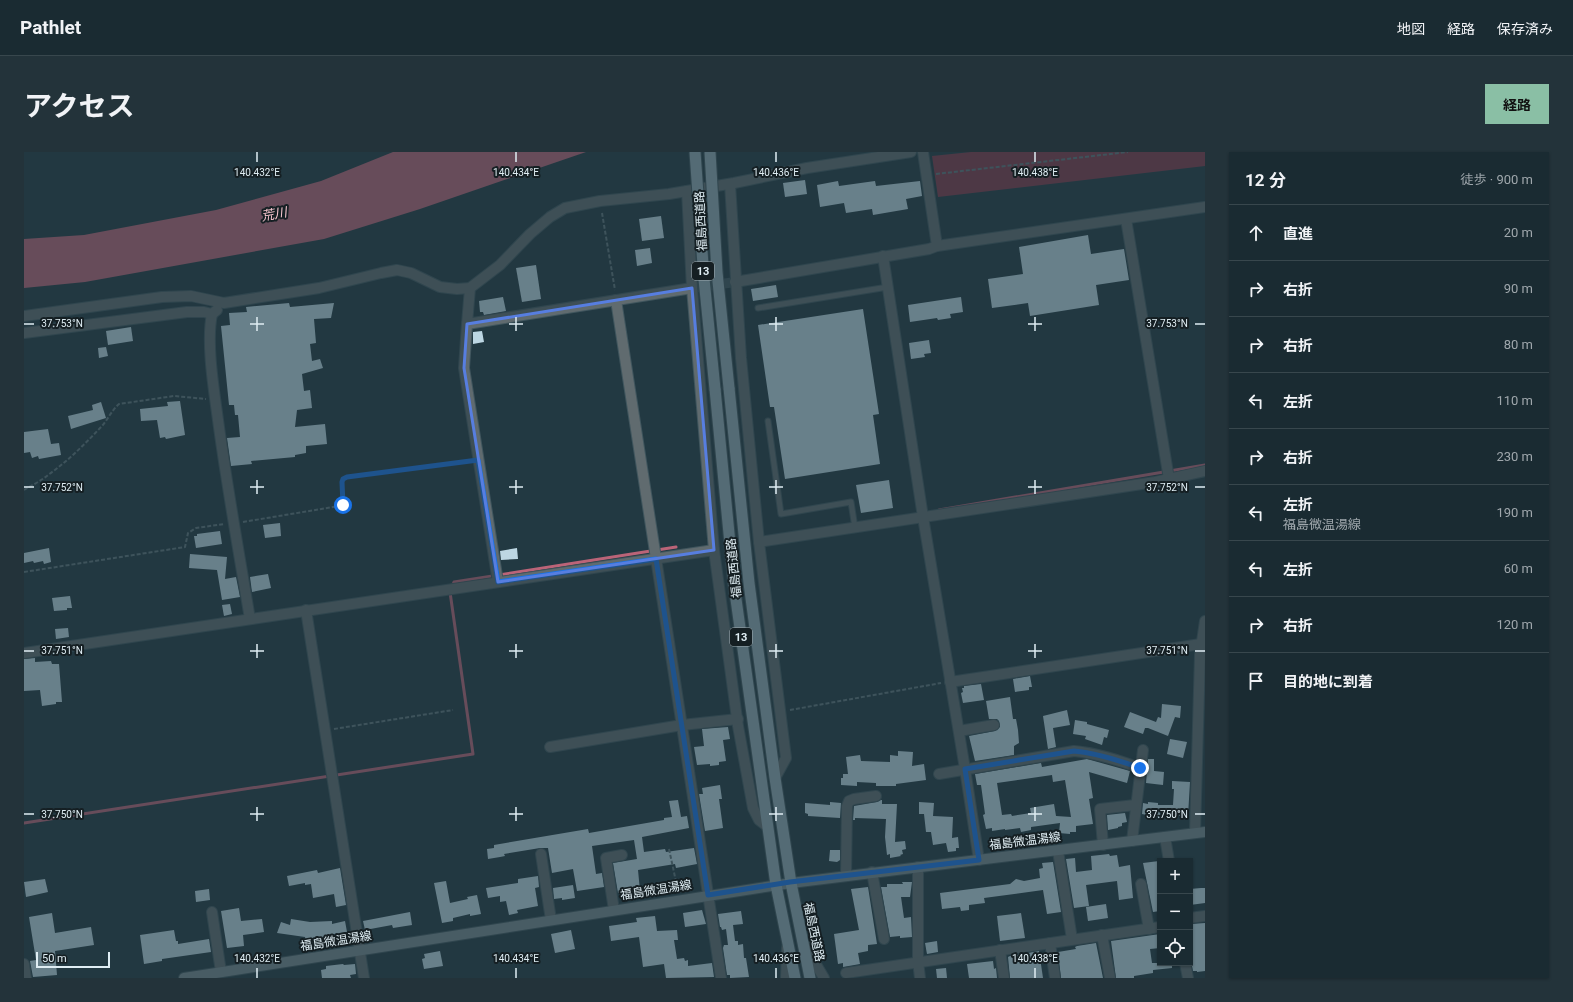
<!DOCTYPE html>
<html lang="ja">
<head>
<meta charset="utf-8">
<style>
	:root { --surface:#1a2b32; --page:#23333a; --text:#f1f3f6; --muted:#9fa7ac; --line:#38474d; --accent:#8abfa5 }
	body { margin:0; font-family:Roboto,"Noto Sans JP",sans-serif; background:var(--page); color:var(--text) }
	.controls { position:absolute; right:12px; bottom:12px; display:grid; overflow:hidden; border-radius:0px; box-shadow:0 1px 3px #0004 }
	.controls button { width:36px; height:36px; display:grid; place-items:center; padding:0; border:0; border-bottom:1px solid var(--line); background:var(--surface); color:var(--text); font:20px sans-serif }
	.scale { position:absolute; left:12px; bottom:10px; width:74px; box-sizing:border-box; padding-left:4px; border:2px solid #dfedf3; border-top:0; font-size:11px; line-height:14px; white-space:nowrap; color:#dfedf3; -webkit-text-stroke:3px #151f23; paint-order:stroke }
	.stop { position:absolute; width:12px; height:12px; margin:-9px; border:3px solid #1a73e8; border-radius:50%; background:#fff }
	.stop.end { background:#1a73e8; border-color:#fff; box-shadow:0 1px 4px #0008 }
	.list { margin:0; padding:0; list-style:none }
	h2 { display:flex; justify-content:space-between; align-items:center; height:52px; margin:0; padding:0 16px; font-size:17px }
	h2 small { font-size:13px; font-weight:400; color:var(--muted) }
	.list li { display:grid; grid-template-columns:26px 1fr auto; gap:12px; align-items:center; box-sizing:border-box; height:56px; padding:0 16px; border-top:1px solid var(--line) }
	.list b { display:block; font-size:15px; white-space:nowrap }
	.list p { margin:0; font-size:13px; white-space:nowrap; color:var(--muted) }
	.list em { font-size:13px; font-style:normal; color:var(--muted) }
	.icon { flex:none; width:22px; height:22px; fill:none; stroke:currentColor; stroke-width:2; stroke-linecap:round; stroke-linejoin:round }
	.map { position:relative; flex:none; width:1181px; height:826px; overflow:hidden; border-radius:0px }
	header { display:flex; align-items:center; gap:24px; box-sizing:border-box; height:56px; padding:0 20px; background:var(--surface); border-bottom:1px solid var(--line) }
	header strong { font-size:19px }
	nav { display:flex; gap:22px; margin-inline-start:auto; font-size:14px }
	.intro { display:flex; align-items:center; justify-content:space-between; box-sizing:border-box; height:96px; padding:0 24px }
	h1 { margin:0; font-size:28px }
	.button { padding:10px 18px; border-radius:0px; background:var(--accent); color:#111; font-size:14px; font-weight:700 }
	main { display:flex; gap:24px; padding:0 24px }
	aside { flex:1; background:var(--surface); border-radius:0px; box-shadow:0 1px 3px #0004 }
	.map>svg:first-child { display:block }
	.green { fill:#80394b }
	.water { fill:#bb6478 }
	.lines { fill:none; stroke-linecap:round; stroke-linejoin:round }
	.stream { stroke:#bb6478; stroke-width:3 }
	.building { fill:#bdd7e3; fill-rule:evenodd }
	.minor-tunnel { stroke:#3e545d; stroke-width:10; stroke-dasharray:10 5; stroke-linecap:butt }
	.service-casing { stroke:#40565e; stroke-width:7 }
	.minor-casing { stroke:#40565e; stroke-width:12 }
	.tertiary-casing { stroke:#40565e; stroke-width:12 }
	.secondary-casing { stroke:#40565e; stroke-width:12 }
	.trunk-casing { stroke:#40565e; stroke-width:13 }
	.path { stroke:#5f737b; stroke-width:2; stroke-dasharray:4 2; stroke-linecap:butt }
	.service { stroke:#606b6f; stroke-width:5 }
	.minor { stroke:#606b6f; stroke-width:10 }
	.tertiary { stroke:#606b6f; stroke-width:10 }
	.secondary { stroke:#77888f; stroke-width:10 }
	.trunk { stroke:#91a8b3; stroke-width:11 }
	.trunk-bridge-casing { stroke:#40565e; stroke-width:13; stroke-linecap:butt }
	.trunk-bridge { stroke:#91a8b3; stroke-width:11 }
	.route { stroke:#1a73e8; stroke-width:5 }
	.marked { fill:none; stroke:#577ee0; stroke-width:3; stroke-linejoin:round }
	.ticks { fill:none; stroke:#dfedf3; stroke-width:1.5 }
	.labels { text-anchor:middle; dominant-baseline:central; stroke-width:4; stroke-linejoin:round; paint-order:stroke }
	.shield { fill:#151f23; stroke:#a2afb5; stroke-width:1 }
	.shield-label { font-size:11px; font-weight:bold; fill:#dfedf3 }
	.street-label { font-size:12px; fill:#dfedf3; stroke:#151f23 }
	.water-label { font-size:13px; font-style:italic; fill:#fccad3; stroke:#151f23 }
	.ticks-label { font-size:10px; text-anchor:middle; fill:#dfedf3; stroke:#151f23; stroke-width:4; stroke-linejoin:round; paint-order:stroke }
</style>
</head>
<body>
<header>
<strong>Pathlet</strong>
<nav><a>地図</a><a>経路</a><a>保存済み</a></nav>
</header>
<div class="intro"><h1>アクセス</h1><a class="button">経路</a></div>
<main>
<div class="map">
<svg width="1181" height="826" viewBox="0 0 1181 826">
	<rect width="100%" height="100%" fill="#223942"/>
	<path class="green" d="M947,0H1181V14L914,45L908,4Z"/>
	<path class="water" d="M369,0H562L396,57L300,87L61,130L0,136V87L60,83L192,58L297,29Z"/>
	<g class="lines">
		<g class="stream">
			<path d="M915,358L1181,313"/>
			<path d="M428,435L430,430L652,395"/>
			<path d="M0,671L449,602L426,440"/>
		</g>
	</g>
	<g class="building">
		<path d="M781,28L783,42L761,45L759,31Z"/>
		<path d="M814,29L815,34L851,29L852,34L896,29L898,44L882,47L884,57L849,63L848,57L822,61L820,51L796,55L793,33Z"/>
		<path d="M637,64L640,86L618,89L615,67Z"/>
		<path d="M1064,83L1067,102L1100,97L1105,128L1072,133L1075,153L1006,164L1004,151L968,156L964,127L999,122L995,95Z"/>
		<path d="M626,96L628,111L613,114L611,98Z"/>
		<path d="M512,113L517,147L498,150L492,116Z"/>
		<path d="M752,133L754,145L729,149L727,137Z"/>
		<path d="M479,145L482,159L460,163L459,160H456L455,149Z"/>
		<path d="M937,145L939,160L926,162L927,166L914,168L913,166L886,170L884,153Z"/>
		<path d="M265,151L266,155L310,151L307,166L290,167L292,191L286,192L288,209L296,207L299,216L278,222L280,239L286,238L288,256L273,258L271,275L301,272L303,292L282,294V301L271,303V305L227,309L228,312L207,314L203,286L216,285L214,263H211L210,253H205L197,174L206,173L205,161L223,160L222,155Z"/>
		<path d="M839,157L855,262L849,263L856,312L761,327L750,255H746L734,173Z"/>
		<path d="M107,175L109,189L84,193L82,179Z"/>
		<path d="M458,179L460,190L449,192V180Z"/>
		<path d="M905,188L907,201L900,202L901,205L887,207L885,191Z"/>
		<path d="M82,195L84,204L75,206L74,196Z"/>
		<path d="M156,249L161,283L142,287L141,285L136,286L133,268L117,269L116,257L144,254L143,250Z"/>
		<path d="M77,250L82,266L47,277L44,264L69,258L68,253Z"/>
		<path d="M24,277L27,292L35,291L37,303L15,307L14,304L8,306L6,300L0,301V280Z"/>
		<path d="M865,328L869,356L837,361L832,333Z"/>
		<path d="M256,371L257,384L241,386L239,373Z"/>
		<path d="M196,379L198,392L172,396L170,384H173V382Z"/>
		<path d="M25,396L27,410L20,412L19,409L10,411L9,409L0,411V401Z"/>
		<path d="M493,396L494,407L477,408L476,399Z"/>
		<path d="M166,402L203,405L201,427L212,425L216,445L198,448L193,418L165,416Z"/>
		<path d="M244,422L247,436L228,440L226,425Z"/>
		<path d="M46,444L48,456H43V458L30,459L28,446Z"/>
		<path d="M206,452L208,462L200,464L198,453Z"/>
		<path d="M44,476L45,485L32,487L31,477Z"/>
		<path d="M11,506V510L27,509L28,512H35L38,550H32V552L18,554L16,538L0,539V507Z"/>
		<path d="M1006,524L1008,535H1005V538L991,540L989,527Z"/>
		<path d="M957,532L960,548L939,551L937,541L939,540L938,536H940V534Z"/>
		<path d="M986,545L989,567H992L994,578L995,591L990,594V603L951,609L945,584L971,579L976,575L975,569L973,567H965L962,549Z"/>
		<path d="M1138,552L1157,554L1156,566L1151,565L1144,584L1124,576H1121L1119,582L1100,575L1106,560L1132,570L1134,565L1137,566Z"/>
		<path d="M1043,558L1046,573L1029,576L1032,595L1024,597L1019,564Z"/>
		<path d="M1051,568L1063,570V572L1085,578L1083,586L1080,585L1078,593L1061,587L1062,584L1049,582Z"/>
		<path d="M704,575L706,587L699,588L702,609L695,610V613L686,614V612L673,613L670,595L680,594L678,577Z"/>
		<path d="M1146,587L1163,590L1159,606L1143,602Z"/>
		<path d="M874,599L889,600L888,614L900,612L902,628L872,632V634H852V631L833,630V634L817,633V626H819V622H824L822,605L836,603L837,609L866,610V603L874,604Z"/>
		<path d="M1063,607L1106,619L1103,631L1065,620L1069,646L1065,647L1069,672L1052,674V680H1046V682L1035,681L1036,671L1007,675V678L997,680L996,676L981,678V677L968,679V676L962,677L959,663L961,662L957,633H953L951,622L1017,611L1018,615ZM1028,623L1029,630L1041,628L1047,665L1032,664L1030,652L1006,656L1007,661L988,664L987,662L978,663L973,631Z"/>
		<path d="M1124,607H1130V619L1140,620L1139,633L1122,631Z"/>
		<path d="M1148,629L1166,630L1164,664H1155V662L1136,660V664L1134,665L1118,662L1119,651L1124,652V650L1134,651V653H1149L1150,637H1148Z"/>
		<path d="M696,633L698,647H695L699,676L681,679L675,642H679L678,636Z"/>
		<path d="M654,648L657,665L663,664L665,676L618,685L620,700L641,697L642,700L670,696L673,712L652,716L651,712L614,718L616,739L597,741V740L594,741L589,711L613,707L610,688L568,694L572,722L578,721L580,735L553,739L549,717L528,721L524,696H516L480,702L481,704L476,705L464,707L463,697L470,696V693L564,677L565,681L640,668V666L648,665L645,649Z"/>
		<path d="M857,648H858V652H873L871,690L881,689L882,697L878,698L879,702L876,703L877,704L866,706V702L863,703L861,685L862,667L831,666V668H829L830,654L853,650Z"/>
		<path d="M806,650L817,651L816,666L784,664V662L781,661V651L806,653Z"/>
		<path d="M895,650L910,651L909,664L929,665L928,686L934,685L935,696H932V699L924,700L922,691L909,693L907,680H902L900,662H895Z"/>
		<path d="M1101,661L1103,670L1098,671V674L1094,675V676L1084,678L1083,663Z"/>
		<path d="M806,698H816V708L813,710L805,709Z"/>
		<path d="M1085,702L1086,704L1093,703L1095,715L1106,713L1109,746L1095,748L1093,729L1062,733L1065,754L1050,756L1042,707L1051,706L1052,720L1068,718L1067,704Z"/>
		<path d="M1135,709L1136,759L1129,760L1119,711Z"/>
		<path d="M1029,710L1037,760L1023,762L1019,738L960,746L961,751L945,753V758L937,759L936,755L918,757L916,741L986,732L992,727L1000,729L1016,726L1015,717L1019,716L1018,711Z"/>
		<path d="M316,716L322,753L312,755L310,742L289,746L287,732L281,733V731L265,734L263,724L293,718L294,721Z"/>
		<path d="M514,724L515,735L511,736L514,754L493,758L494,761L485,763L482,749L476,750V744L464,746L462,736L494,731V727Z"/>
		<path d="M21,727L24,740L2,745L0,730Z"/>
		<path d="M422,729L426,751L444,747L443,745L453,743L457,762L446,764V762L429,766V769L418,771L410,731Z"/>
		<path d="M878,730H888L886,745H877L880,766L887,765L888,785L876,786V784L866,785L857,735H863V732H879Z"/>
		<path d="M549,733L551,746L538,748V746L530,747L529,736Z"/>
		<path d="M844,735L853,792L844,793V799L834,801L836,812L819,815V811L814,812L810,782L835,778L827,737Z"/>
		<path d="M1177,736H1181V751L1166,753V737Z"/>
		<path d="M185,737L186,748L172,750L171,739Z"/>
		<path d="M1082,752L1084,766L1064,769L1062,755Z"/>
		<path d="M215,756L217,769L238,767L240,780L219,783L220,794L203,796L197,759Z"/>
		<path d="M678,758L682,772L661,775L659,761Z"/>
		<path d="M717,759L719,772L709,773L711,789H714V793L719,792L720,806H722L725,825L706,826V823H703L699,796L700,793H704L702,777L698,778L697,775H696L694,762Z"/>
		<path d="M386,760L388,773L369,776L368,773L341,778L339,769Z"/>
		<path d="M28,761L31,781L67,775L70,793L31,799L33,823L9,825L6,809L12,808L5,765Z"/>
		<path d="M997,761L1001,786L976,789L973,764Z"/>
		<path d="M631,764L633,779L653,778L654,788H650L653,807L660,806L661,809L664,808V814L688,811L690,825L642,826L640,812L619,815L615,785L587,789L585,774L613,770L612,766Z"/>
		<path d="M267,767L286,770L308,769V772L321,769L323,780L310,782L312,791L283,796L281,785L253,781L257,770L266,773Z"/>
		<path d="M1181,771V819L1173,820V819H1169L1167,809L1166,776L1167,772Z"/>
		<path d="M150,778L152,789H154V792L185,787L187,800L138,807V809L120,812L116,783Z"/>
		<path d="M547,778L551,797L531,801L527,782Z"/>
		<path d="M1136,782V796L1126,797L1128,811H1148V816L1129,818V821L1110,824V826H1092L1087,789Z"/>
		<path d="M913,789L914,800L903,802L901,791Z"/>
		<path d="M1072,791L1079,826H1037L1034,800L1052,797L1051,795L1053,794Z"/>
		<path d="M416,799L419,814L400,817L398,807L401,806L400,802Z"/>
		<path d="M1015,799L1019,826H986L984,805L986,804Z"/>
		<path d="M969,809L970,817L972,816L973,826H945L943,812Z"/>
		<path d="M319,812L320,813L331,812L332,822L326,823L327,826H298L297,818L302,817V814Z"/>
		<path d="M922,816L923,826H913L912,817Z"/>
	</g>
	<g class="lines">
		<path class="minor-tunnel" d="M668,136L711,130"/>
		<g class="service-casing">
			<g id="service">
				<path d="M734,156L864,135"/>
				<path d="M744,269L757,362L827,350L831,376"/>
			</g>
		</g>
		<g class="minor-casing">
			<g id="minor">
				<path d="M706,32L717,206L735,390L762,606L751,626"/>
				<path d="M663,39L668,136L690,398L714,574L729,656L735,668L744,675"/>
				<path d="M1102,67L1145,327"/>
				<path d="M913,94L1181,55"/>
				<path d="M711,130L905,97L913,94L899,0"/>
				<path d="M446,136L443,172L668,136"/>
				<path d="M592,148L697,826"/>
				<path d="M188,162C182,191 190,238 194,268C203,335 215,401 226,467"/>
				<path d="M0,164L138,145L167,144L200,151L295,136L357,121L373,118L387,121L416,135L433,137L446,136L476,113L506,82L526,65L541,56L576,49L645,42L710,31L783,16L887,0"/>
				<path d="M443,172L440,216L474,430"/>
				<path d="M0,181L163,160H180L188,162L193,158"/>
				<path d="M735,390L1131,330L1181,319"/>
				<path d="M282,458L340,826"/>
				<path d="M0,501L690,398"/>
				<path d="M926,530L1177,492"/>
				<path d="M935,579L970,573"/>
				<path d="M526,595L658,573L714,567"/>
				<path d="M915,622L1050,599C1073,601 1094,608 1116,616"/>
				<path d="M1171,681L1176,503L1181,469"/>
				<path d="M1141,685L1145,709"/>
				<path d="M1108,689L1119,598"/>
				<path d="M1079,693L1076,657L1111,653"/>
				<path d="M1034,699L1048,787"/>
				<path d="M517,702L527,768"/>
				<path d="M894,715V809L896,826"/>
				<path d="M848,720L860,787"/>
				<path d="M822,724L823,654L825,649L830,647L852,644"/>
				<path d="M1117,732L1125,777"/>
				<path d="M590,758L582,706L598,703"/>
				<path d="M188,760L197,820"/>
				<path d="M1166,766L1181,764"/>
				<path d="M1078,783L1086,826"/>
				<path d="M1026,791L1031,826"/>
				<path d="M780,792L800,826"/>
				<path d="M976,798L980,826"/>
				<path d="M1161,811L1164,826"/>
				<path d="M0,812L2,826"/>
				<path d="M822,821L1136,775"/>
				<path d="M762,826L763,796"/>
			</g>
		</g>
		<g class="tertiary-casing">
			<path id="tertiary" d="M859,104L899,365L941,617L955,708"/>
		</g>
		<g class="secondary-casing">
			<path id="secondary" d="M160,826L767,731L1181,680"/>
		</g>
		<g class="trunk-casing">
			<g id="trunk">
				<path d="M705,236L725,431L751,626L767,731L786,826"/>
				<path d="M691,237L710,433L752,733L771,826"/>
			</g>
		</g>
		<g class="path">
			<path d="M912,22L1104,0"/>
			<path d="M578,61L591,138"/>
			<path d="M0,338C8,333 17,329 24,323C44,309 61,292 78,274C84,267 88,258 95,252L150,244L182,247"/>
			<path d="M219,370L315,354L319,353L320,350L318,330L323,325L445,309"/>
			<path d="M0,420L161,395L164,381L172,376L200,372"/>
			<path d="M766,558L917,531"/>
			<path d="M310,577L429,558"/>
			<path d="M645,697L654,739"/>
		</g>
		<use href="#service" class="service"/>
		<use href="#minor" class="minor"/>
		<use href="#tertiary" class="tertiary"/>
		<use href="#secondary" class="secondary"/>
		<use href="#trunk" class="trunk"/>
		<g class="trunk-bridge-casing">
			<g id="trunk-bridge">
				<path d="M671,0L680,127L691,237"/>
				<path d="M686,0L693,120L705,236"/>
			</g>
		</g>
		<use href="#trunk-bridge" class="trunk-bridge"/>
	</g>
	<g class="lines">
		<path class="route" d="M319,353L318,330L319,327L323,325L454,308L474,430L632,407L684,743L766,730L955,708L941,617L1050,599C1073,601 1094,608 1116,616"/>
	</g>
	<path d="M0 0H1181V826H0ZM668,136L690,398L474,430L440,216L443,172Z" fill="#223942" fill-opacity=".55" fill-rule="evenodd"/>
	<path class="marked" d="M668,136L690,398L474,430L440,216L443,172Z"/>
	<path class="ticks" d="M233,0V10M492,0V10M752,0V10M1011,0V10M233,165V179M492,165V179M752,165V179M1011,165V179M0,172H10M226,172H240M485,172H499M745,172H759M1004,172H1018M1171,172H1181M233,328V342M492,328V342M752,328V342M1011,328V342M0,335H10M226,335H240M485,335H499M745,335H759M1004,335H1018M1171,335H1181M233,492V506M492,492V506M752,492V506M1011,492V506M0,499H10M226,499H240M485,499H499M745,499H759M1004,499H1018M1171,499H1181M233,655V669M492,655V669M752,655V669M1011,655V669M0,662H10M226,662H240M485,662H499M745,662H759M1004,662H1018M1171,662H1181M233,816V826M492,816V826M752,816V826M1011,816V826"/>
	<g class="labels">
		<g class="shield">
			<rect x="668" y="110" width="22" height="18" rx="3"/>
			<rect x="706" y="476" width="22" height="18" rx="3"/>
		</g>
		<g class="shield-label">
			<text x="679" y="119">13</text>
			<text x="717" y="485">13</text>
		</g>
		<g class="street-label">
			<text transform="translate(677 69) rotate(-93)">福島西道路</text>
			<text transform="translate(710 416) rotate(-96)">福島西道路</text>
			<text transform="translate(1001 689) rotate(-7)">福島微温湯線</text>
			<text transform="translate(632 738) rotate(-9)">福島微温湯線</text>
			<text transform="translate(790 780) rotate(78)">福島西道路</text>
			<text transform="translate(312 789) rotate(-9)">福島微温湯線</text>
		</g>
		<g class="water-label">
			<text transform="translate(250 62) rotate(-10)">荒川</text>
		</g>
	</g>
	<g class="ticks-label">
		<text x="233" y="24">140.432°E</text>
		<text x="492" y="24">140.434°E</text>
		<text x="752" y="24">140.436°E</text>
		<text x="1011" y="24">140.438°E</text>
		<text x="38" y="175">37.753°N</text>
		<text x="1143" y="175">37.753°N</text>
		<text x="38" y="339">37.752°N</text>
		<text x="1143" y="339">37.752°N</text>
		<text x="38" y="502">37.751°N</text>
		<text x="1143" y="502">37.751°N</text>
		<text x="38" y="666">37.750°N</text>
		<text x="1143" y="666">37.750°N</text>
		<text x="233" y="810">140.432°E</text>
		<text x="492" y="810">140.434°E</text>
		<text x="752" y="810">140.436°E</text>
		<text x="1011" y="810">140.438°E</text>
	</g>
</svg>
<div class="controls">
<button>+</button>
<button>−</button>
<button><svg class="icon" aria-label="locate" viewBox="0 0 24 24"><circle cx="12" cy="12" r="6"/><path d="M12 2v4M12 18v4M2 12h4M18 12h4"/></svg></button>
</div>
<div class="scale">50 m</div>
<div class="stop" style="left:319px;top:353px"></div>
<div class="stop end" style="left:1116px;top:616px"></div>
</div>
<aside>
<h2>12 分<small>徒歩 · 900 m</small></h2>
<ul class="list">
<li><svg class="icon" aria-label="ahead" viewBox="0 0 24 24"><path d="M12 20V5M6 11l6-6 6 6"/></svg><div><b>直進</b></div><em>20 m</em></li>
<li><svg class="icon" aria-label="right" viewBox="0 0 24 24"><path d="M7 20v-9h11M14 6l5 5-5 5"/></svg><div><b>右折</b></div><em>90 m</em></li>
<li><svg class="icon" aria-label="right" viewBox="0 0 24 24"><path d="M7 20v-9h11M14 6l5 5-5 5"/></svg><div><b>右折</b></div><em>80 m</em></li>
<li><svg class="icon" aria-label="left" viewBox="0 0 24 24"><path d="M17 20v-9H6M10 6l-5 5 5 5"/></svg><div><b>左折</b></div><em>110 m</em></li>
<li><svg class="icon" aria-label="right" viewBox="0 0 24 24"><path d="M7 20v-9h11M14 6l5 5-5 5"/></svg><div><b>右折</b></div><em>230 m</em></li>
<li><svg class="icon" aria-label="left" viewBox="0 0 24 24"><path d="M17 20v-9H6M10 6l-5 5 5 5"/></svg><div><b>左折</b><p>福島微温湯線</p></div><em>190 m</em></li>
<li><svg class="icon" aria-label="left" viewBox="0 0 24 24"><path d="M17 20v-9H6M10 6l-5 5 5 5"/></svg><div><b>左折</b></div><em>60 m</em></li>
<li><svg class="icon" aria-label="right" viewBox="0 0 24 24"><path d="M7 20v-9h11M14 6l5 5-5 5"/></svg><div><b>右折</b></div><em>120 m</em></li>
<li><svg class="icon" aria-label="arrive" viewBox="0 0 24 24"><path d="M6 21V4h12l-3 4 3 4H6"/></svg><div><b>目的地に到着</b></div></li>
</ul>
</aside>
</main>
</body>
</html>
